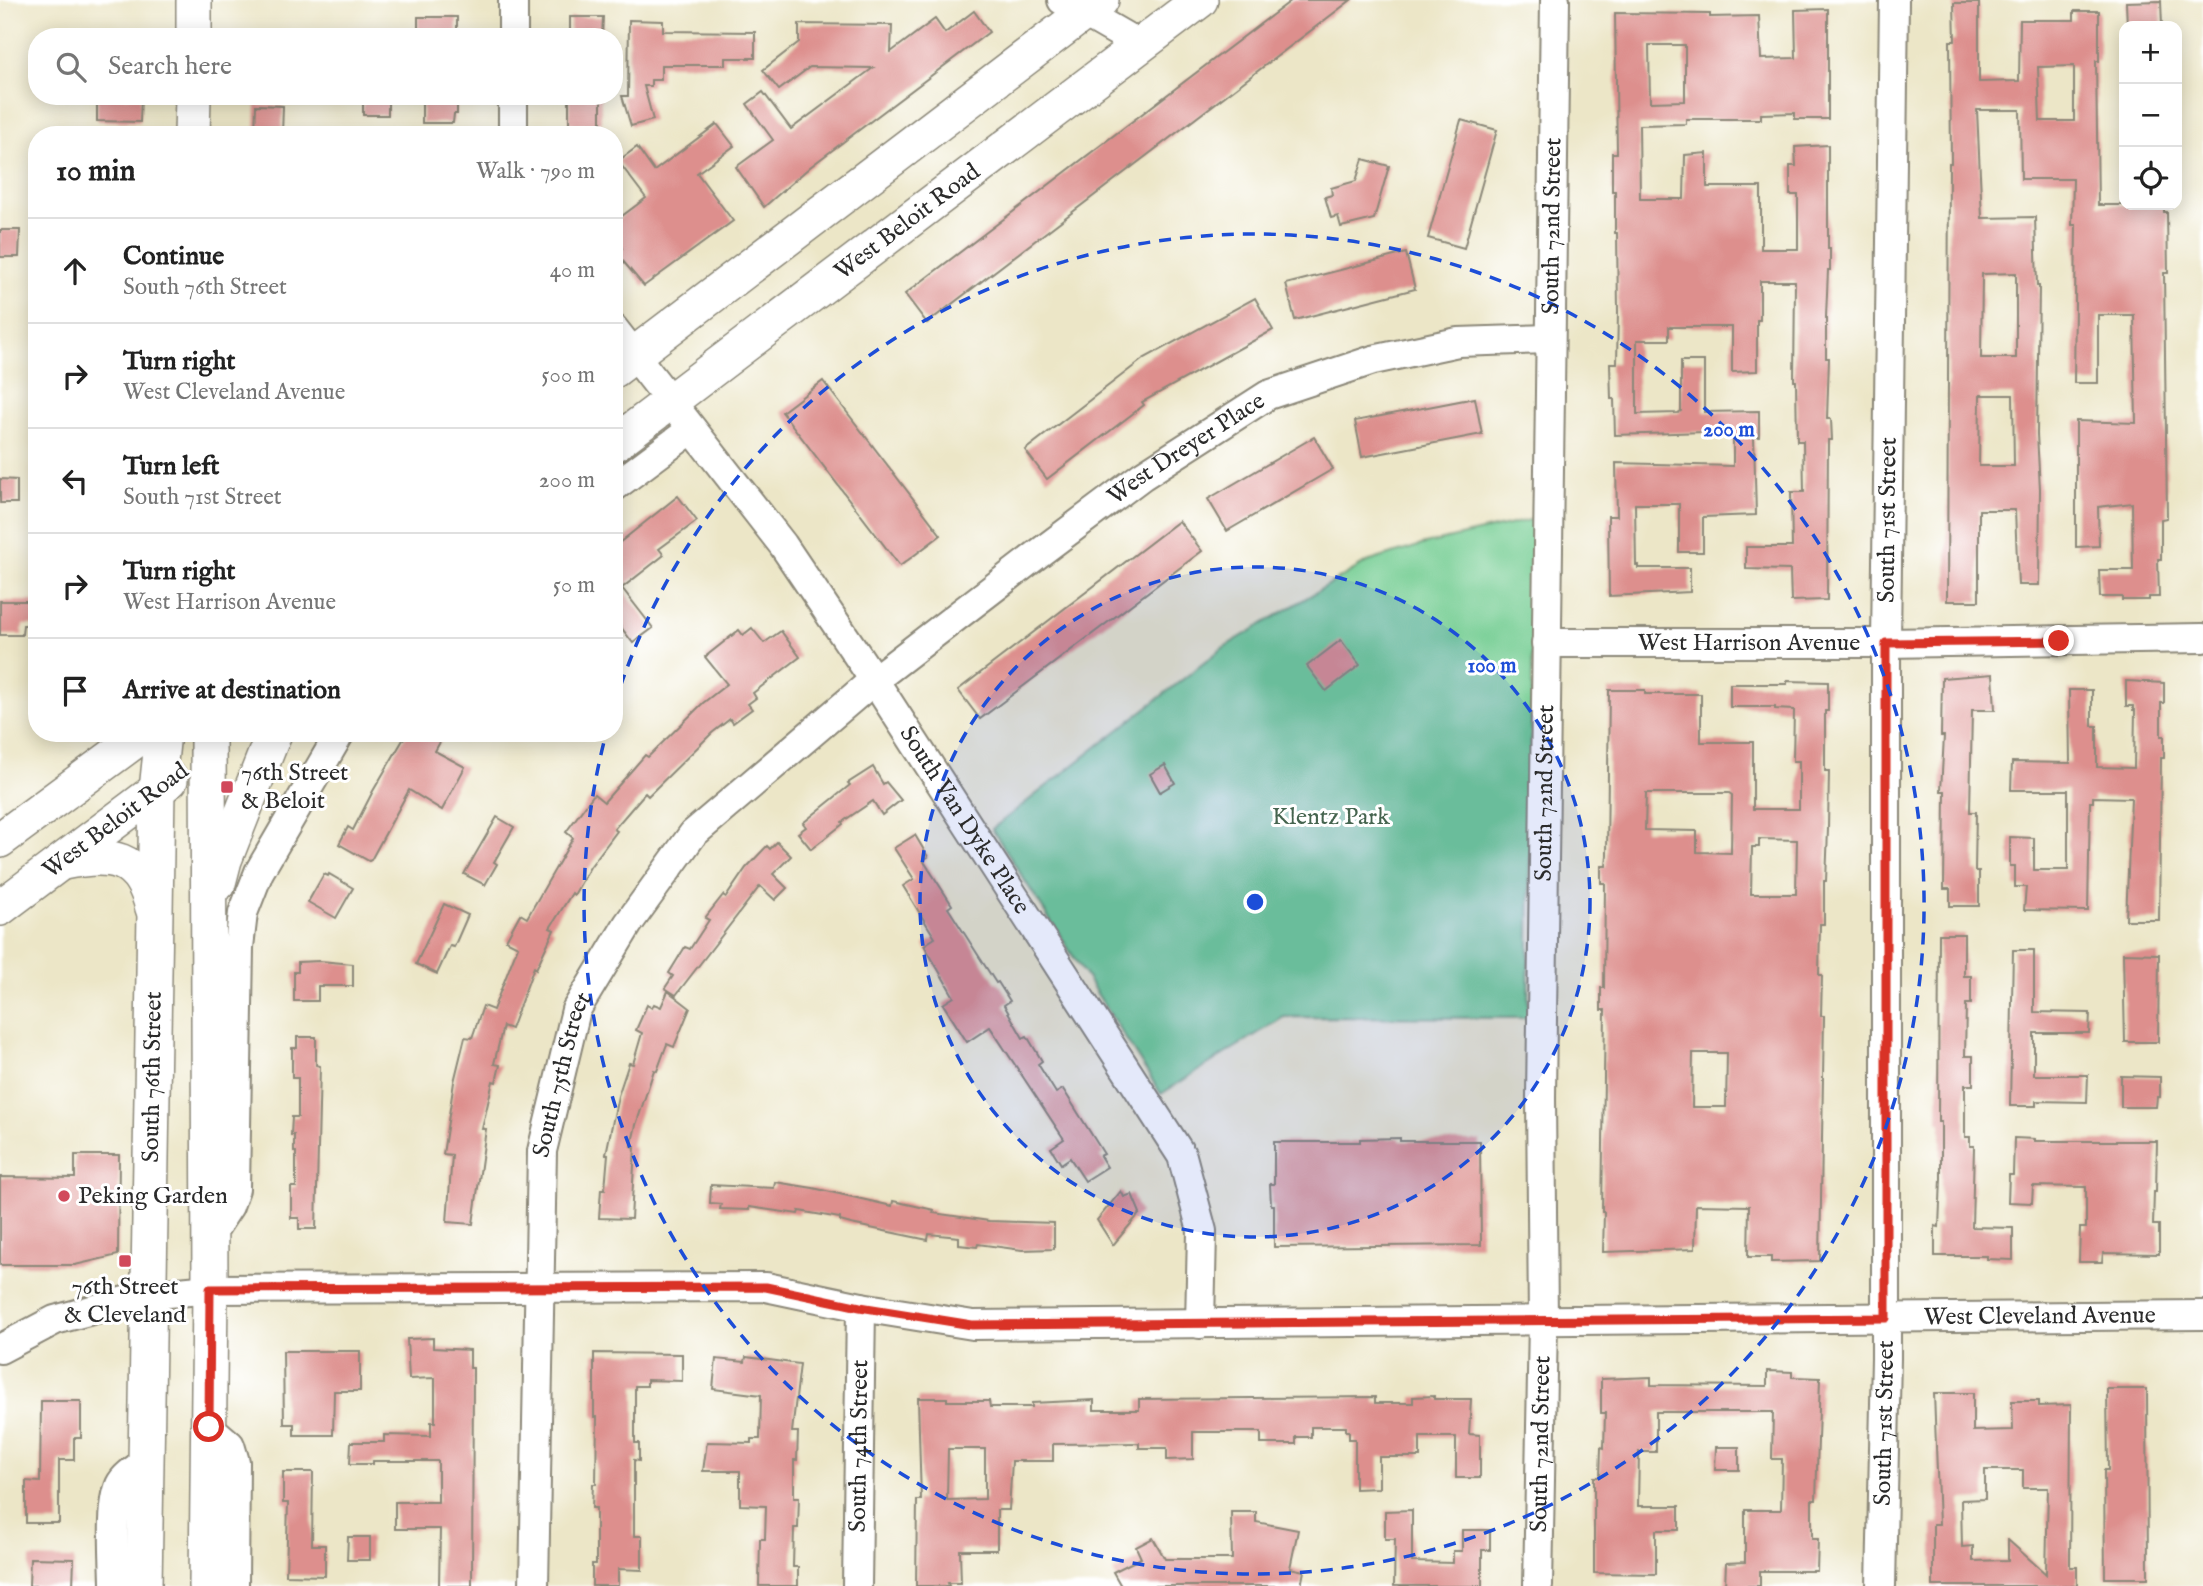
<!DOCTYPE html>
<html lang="en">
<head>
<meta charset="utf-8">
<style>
	:root { --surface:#fff; --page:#f2f2f2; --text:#222; --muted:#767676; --line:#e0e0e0 }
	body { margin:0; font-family:"IM FELL English",serif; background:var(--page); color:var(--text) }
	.controls { position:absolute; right:21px; top:21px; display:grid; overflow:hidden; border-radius:14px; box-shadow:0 4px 18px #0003 }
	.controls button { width:63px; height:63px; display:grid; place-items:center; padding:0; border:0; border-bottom:2px solid var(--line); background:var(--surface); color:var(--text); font:35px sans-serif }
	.stop { position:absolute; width:21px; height:21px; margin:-16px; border:5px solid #d93025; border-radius:50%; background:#fff }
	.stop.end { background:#d93025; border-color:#fff; box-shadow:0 2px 7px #0008 }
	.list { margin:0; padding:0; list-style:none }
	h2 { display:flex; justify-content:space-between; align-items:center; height:91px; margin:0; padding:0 28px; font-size:30px }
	h2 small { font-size:23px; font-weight:400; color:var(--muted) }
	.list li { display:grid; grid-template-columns:46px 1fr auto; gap:21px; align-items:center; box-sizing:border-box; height:105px; padding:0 28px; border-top:2px solid var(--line) }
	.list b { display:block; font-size:26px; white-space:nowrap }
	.list p { margin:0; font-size:23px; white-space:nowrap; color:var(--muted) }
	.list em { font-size:23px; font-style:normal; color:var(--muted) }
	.icon { flex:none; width:38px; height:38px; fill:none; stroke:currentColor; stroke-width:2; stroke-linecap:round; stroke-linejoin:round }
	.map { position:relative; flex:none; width:2203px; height:1586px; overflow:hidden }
	.search { position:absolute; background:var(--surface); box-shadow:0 4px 18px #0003; left:28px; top:28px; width:595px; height:77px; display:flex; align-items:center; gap:18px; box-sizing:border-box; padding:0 24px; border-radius:28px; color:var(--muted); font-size:26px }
	.panel { position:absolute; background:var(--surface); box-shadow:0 4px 18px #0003; left:28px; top:126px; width:595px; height:616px; border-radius:28px }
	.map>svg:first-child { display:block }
	.green { fill:#74cd93; stroke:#507c5f; stroke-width:2 }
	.building { fill:#dd8f8d; fill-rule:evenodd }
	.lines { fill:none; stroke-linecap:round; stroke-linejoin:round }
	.minor-casing { stroke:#8c8879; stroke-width:32 }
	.major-casing { stroke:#8c8879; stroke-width:38 }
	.minor { stroke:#fff; stroke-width:28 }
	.major { stroke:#fff; stroke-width:35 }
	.route { stroke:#d93025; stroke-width:9 }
	.ring { fill:none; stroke:#1d4ed8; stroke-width:3.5; stroke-dasharray:12 9 }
	.poi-dot { fill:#d1495b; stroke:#fff; stroke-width:2.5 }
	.labels { text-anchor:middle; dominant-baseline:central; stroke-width:6; stroke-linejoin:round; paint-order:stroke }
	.street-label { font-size:24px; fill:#2b2b2b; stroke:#fff }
	.poi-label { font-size:24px; fill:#2b2b2b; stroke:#fff; text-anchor:start }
	.park-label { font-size:24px; fill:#45644f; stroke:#fff }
	.centre { fill:#1d4ed8; stroke:#fff; stroke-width:3.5 }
	.ring-label { font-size:21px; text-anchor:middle; font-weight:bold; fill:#1d4ed8; stroke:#fff; stroke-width:6; stroke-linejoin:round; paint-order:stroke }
</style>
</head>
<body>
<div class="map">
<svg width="2203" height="1586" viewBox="0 0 2203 1586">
	<rect width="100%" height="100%" fill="#fff"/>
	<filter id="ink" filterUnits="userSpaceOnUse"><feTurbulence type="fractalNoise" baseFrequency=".0143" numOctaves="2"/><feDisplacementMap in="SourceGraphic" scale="14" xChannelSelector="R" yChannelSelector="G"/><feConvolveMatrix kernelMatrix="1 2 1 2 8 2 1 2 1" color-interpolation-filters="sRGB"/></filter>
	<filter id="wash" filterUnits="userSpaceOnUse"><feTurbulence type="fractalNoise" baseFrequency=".00686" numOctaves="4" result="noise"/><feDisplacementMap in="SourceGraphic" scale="28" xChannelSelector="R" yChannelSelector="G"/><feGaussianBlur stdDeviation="1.57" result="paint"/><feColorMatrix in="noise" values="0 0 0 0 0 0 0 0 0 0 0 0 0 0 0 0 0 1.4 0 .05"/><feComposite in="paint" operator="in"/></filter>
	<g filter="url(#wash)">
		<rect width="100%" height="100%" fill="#ece6c7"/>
		<path class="green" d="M1534,519L1528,1018L1284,1017L1161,1094L992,829L1224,647L1367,562L1425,544Z"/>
		<g id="blocks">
			<g class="building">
				<path d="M1292,0H1351L927,323L905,294Z"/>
				<path d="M2161,1L2162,26H2127L2126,2Z"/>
				<path d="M1954,3H1979V82L2019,81L2020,20H2074V11H2099V61H2096L2098,205H2164V212H2167L2168,273H2164L2167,518L2161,519V559H2158L2159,597H2149V600H2122V597H2100L2099,570H2133L2132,503L2098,507L2099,546L2076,547V421L2136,423L2134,315H2098V383H2074L2076,225H2072L2073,179H2021L2020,110H1977L1982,218L2035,217L2037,286H2039L2037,434L2040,489L2039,585H2018L2015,510H1979V601H1947L1949,163H1951L1950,41H1955ZM2074,66V121H2040L2038,67ZM2016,273V358H1981L1982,274ZM1980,395H2013L2014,466H1979Z"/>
				<path d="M1828,9V119H1795V113L1761,114V119H1686V124L1639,125L1640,199H1684L1685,155L1707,153V187H1761V249H1798V195H1790V166H1796L1795,147L1828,145V249H1830V270H1828L1826,317V358H1829L1827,419H1831L1832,440H1828L1827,600L1791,601L1790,570L1746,569V547H1792L1791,492H1804L1803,441H1797L1796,381H1794L1795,281H1760V320H1757V371L1732,372V327H1669V340H1637V414L1678,413L1681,411V361H1704V412L1759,411V437H1754L1756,515L1703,517V552H1679V504H1635L1636,565H1638V568H1690V592L1609,596L1608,516H1617L1616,463L1733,466V431L1615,435L1614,399H1611L1610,363H1617L1618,312L1617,233H1615V191H1612V153H1617L1615,13L1710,14V17L1759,16L1761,59L1796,58L1795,10ZM1649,45H1685V101L1650,102Z"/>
				<path d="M974,11L989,32L810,167L764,207L736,167L773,140L747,104L763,92L791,129L873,68L810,67L779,90L763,70L799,42V24L892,25L891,52L935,19L945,33Z"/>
				<rect x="418" y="17" width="39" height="20"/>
				<path d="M570,17H603L602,37H570Z"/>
				<path d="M629,20L663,21V31L755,32V58H725V65H661V80H651V86H644L653,120L631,126L622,96H628Z"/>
				<rect x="363" y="96" width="25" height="19"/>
				<path d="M422,96H457V114H454L453,123H422Z"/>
				<rect x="569" y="96" width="32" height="28"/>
				<path d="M97,97H141L140,122L97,121Z"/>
				<path d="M256,105L283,106L282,135H255Z"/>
				<path d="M1461,120L1497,130L1464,248L1428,238Z"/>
				<path d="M717,124L734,146L697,173L733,221L644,286L616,253L622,248L614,238V222L646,198L618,161L637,147L654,171Z"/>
				<path d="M1363,159L1389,166L1374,219L1341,227L1338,216L1331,218L1325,197L1332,195L1331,188L1356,181Z"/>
				<path d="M0,230H20L19,257H0Z"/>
				<path d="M1406,253L1415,289L1295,320L1286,284Z"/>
				<path d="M1255,298L1273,330L1142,402L1144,405L1047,479L1025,450L1143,359Z"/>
				<path d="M823,381L941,535L900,566L782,412Z"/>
				<path d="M1475,398L1482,434L1362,457L1355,421Z"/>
				<path d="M1314,437L1333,469L1227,531L1208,499Z"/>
				<path d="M0,479L17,480V503H0Z"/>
				<path d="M678,496L697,521L659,549L664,555L622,588L653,628L633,643L614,618V547Z"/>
				<path d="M1179,521L1202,551L980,719L958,690Z"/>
				<path d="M0,601H37V625H23L22,635H0Z"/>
				<path d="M752,628L764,643L781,631L800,657L753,693L756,698L748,704L752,709L733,723L730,719L712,733L648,796L645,793L614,829L617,831L590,867L574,895L572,893L550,928L554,930L536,969L534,967L511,1029L503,1026L494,1064L500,1065L496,1082L493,1081L482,1129H486L473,1224L447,1222L452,1155L443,1154L454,1082L465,1037L472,1038L483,1006L493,1010L518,946L506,940L520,914L527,918L573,838L566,832L594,794L604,802L645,755L648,757L703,703L727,684L705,657L739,630L743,635Z"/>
				<path d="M1341,640L1360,665L1326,691L1307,666Z"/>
				<path d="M1993,674L1995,710H1972L1970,812H1976L1975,871H1979V906H1950V889H1944L1945,791H1941L1944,736H1941L1942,678Z"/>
				<path d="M1787,681L1828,682V711H1825V771H1829L1828,829L1826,881H1824V924H1820L1819,975H1822L1821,1016H1824L1820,1261L1771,1262V1257H1748L1749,1206L1696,1205L1695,1249L1603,1252L1604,1212H1602L1605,1010H1601V988H1604L1605,883H1601V866H1606L1607,855L1609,690H1645V694H1701V742H1753V809H1799V761H1793L1794,710L1775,709V707H1730V684H1787ZM1646,793H1729L1732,795L1731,853L1697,852V831L1645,830ZM1759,839L1797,840L1796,894H1751L1752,847H1759ZM1693,1053H1727L1726,1107H1692Z"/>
				<path d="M2126,681L2164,683V703H2161V736H2164V758H2161L2159,920H2126L2131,798L2093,797V802H2090L2088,911L2024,910L2026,887H2015V866H2010V837L2034,838V870H2068V790H2011L2012,762L2070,763L2069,690H2092V726H2097V767L2134,768L2135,710H2133V706H2126Z"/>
				<path d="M407,733H445L435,751L465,767L442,810L409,790L371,860L369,861L339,844L348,827L353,830L373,791Z"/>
				<path d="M1165,765L1175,783L1160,792L1150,774Z"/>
				<path d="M873,767L883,784L886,782L901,800L882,815L873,801L842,822L843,824L811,849L798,833L806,827L803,823L850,785L848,783Z"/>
				<path d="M497,817L514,827L494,862L497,864L485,885L464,874Z"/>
				<path d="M915,835L928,857L923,860L952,905L948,908L996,983L998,982L1010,1001L1004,1005L1023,1038L1027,1036L1042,1061L1038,1064L1056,1093L1063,1089L1104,1154L1100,1156L1107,1167L1085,1181L1070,1158L1061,1164L1051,1148L1064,1139L990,1027L967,1042L943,1004L954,997L924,945L935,938L903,886L914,879L894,848Z"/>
				<path d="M777,842L791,856L773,874L787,888L775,900L760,886L676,995L665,988L673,976L669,973L685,947L690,949L709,920L705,918L723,895L726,897L746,868L767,846L770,849Z"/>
				<path d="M324,874L328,876L329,874L353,888L336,918L308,902Z"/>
				<path d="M444,904L468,915L454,947L450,946L437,974L416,964Z"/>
				<path d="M1939,934H1964V976H1971V1004H1966L1965,1056H1973V1085H1965V1137H1970V1146H1974L1972,1227L2013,1228V1260L1987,1259V1256H1935V1226L1939,1227L1941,1178V1122H1938Z"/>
				<path d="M2013,950H2034V1012L2090,1013L2089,1033H2034V1075H2088L2087,1102L2036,1101V1106H2010Z"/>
				<path d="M2123,953L2159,954L2158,1042H2125Z"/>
				<path d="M320,961L353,964V986H318V1001H294V972H298V962Z"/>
				<path d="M668,991L690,1008L674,1047L667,1044L657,1071L654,1070L636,1125L631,1146L635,1147L631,1219L599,1218L601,1189H605L608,1154H606L618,1096L629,1063L633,1064L642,1033L636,1030L647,1005L652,1008L654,1004L661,1007Z"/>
				<path d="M297,1037H316V1065L320,1066L316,1229H299V1218H291V1187H296V1152H294V1135H291L292,1117H298V1078H292V1048H297Z"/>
				<path d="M2121,1076L2160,1077V1097H2157L2156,1107H2121Z"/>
				<path d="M1400,1138V1141H1480L1481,1245L1274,1247V1205H1271L1270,1184H1274V1142H1360V1139Z"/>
				<path d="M2014,1138L2035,1139V1141H2157L2156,1192H2154L2153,1225H2159V1254L2103,1253L2102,1262H2079L2080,1228H2086V1187L2033,1186L2032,1203L2008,1202L2009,1175H2013Z"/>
				<path d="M75,1155H119L118,1255L75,1265H0V1177L75,1178Z"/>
				<path d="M775,1182L813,1188L892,1206L893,1201L934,1210L933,1213L989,1221L1054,1223V1249L1022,1250L978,1244L977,1247L959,1245V1237L929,1234L928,1240L851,1224L840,1221V1218L799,1211L798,1214L749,1207V1210L720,1209L721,1204L710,1203L711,1185L774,1188Z"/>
				<path d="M1121,1191L1124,1197L1132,1194L1140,1213L1113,1245L1097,1220Z"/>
				<path d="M433,1338V1348L470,1350V1368H473L472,1586H439L440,1529H395V1502H438V1461H373V1464H350L351,1442H384V1435L431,1436V1422H435V1378L409,1379L407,1339Z"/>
				<path d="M283,1351H360V1391H334L333,1435H294V1424H284Z"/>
				<path d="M594,1353L682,1354V1381L647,1380V1386H635V1443H639V1461L634,1460V1536H642V1570L618,1569V1586H592V1564H596V1508H592L593,1484H596L597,1417H594Z"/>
				<path d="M746,1357L800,1364L792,1432H798L797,1460H794V1497H799L798,1528H794L793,1567H798V1586H759L760,1539H765L766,1506L740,1505V1471H703L707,1442L752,1443V1439H760L761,1395L713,1389L716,1359L745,1362Z"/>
				<path d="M1767,1371L1792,1372V1377L1820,1378L1816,1500H1812V1539H1818L1817,1571H1760V1586H1725L1726,1563L1745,1562V1510H1781L1782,1459H1772L1773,1412H1656V1452H1639L1638,1506H1679V1530H1656V1574L1594,1573V1477H1600L1601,1447L1604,1448L1605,1413H1601V1379L1651,1377V1385L1767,1386Z"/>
				<path d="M2107,1389H2147L2148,1578H2105L2104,1470H2108Z"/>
				<path d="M1934,1393H1973V1431L2013,1430L2012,1401H2039V1406L2071,1405L2070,1567H2077V1586H1933V1524H1939ZM1985,1470H2023V1488H2048L2046,1574L2008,1540V1560L1973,1561V1546L1962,1547L1961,1500L1985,1499Z"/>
				<path d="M1434,1396V1399H1471L1469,1434L1480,1435V1478H1456V1437H1420V1457H1379V1488L1355,1489V1439H1349V1431H1346V1427H1311V1437H1296V1444H1261V1432H1193V1459L1167,1460V1448H1139V1443L1053,1444V1461H1012L1009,1510H997V1550H960L961,1583H948L949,1586H916L917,1500H921L918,1398H947V1401H989L990,1407H1032V1403L1094,1400V1410H1139V1399L1375,1397V1403H1413V1397ZM948,1449H985V1499L947,1500Z"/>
				<path d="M41,1401H81V1438H74V1460H59V1523H26V1481L40,1482Z"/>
				<path d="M1716,1447H1739V1470H1715Z"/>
				<path d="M283,1472H313L312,1545H325V1576L286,1575L288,1503H283Z"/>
				<path d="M1412,1510V1562L1453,1563V1551H1462V1530H1490V1550H1482V1586H1394L1395,1539H1385V1511Z"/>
				<path d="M1231,1512H1256V1522L1298,1530L1290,1568L1304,1571L1301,1586H1121L1113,1572L1141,1558L1136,1547L1153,1538L1165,1559H1232Z"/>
				<path d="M348,1537H370V1560H347Z"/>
				<path d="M30,1558L74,1559L73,1586H29Z"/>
			</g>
		</g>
	</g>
	<g filter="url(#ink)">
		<use href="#blocks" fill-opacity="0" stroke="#8c8879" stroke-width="2"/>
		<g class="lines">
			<g class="minor-casing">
				<g id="minor">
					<path d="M1062,0L1140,45"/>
					<path d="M513,37V0"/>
					<path d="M513,135V96"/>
					<path id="s1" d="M614,329L783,545L874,680L1182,1156L1202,1231L1200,1324"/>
					<path d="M614,487L692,429"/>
					<path id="s2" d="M1546,643H1886L2203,638"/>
					<path d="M210,1235L229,1206L235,1189L239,947L243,913L259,872L340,733"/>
					<path id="s3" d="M0,1349L55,1320L147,1295L210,1289L766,1287L861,1307L973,1325L2203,1315"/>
					<path d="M209,1427L230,1445L235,1462L234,1586"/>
					<path d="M115,1586C115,1560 110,1508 120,1485C125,1475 136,1469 145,1463"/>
					<path id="s4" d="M534,1586L542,1151L576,1010L628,924L693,834L874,680L1038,554L1142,476L1268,395L1373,360L1458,342L1550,339"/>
					<path id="s5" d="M857,1586L861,1307"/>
					<path id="s6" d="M1538,1586L1543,1321L1541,1097L1555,0"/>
					<path id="s7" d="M1881,1586L1886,1358V643L1894,0"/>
				</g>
			</g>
			<g class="major-casing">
				<g id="major">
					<path d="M194,37V0"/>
					<path d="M192,135L193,96"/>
					<path d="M614,370L1101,0"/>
					<path id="s8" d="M614,444L1200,0"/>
					<path d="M0,840L145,733"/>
					<path d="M63,862C111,853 140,855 153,908"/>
					<path d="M218,883L224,860L274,733"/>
					<path d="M0,908L170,780"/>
					<path id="s9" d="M144,1586L157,790L163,733"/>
					<path d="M207,1586L210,1289L208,733"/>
				</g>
			</g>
			<use href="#minor" class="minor"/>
			<use href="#major" class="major"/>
		</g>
	</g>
	<g class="lines" filter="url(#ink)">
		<path class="route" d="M209,1427L210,1289L766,1287L860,1307L972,1325L1886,1318V643L2059,641"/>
	</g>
	<circle cx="1255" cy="902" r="335" fill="#1d4ed8" fill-opacity=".12"/>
	<g class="ring">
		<circle cx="1255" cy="902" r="335"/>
		<path d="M614 706A670 670 0 1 1 606 734"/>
	</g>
	<g class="poi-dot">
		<rect x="220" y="780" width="14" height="14" rx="3.5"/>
		<circle cx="64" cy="1196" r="7"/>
		<rect x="118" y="1254" width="14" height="14" rx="3.5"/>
	</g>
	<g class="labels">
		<g class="street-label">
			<text stroke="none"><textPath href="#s8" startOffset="368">West Beloit Road</textPath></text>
			<text stroke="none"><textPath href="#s6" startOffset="1360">South 72nd Street</textPath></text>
			<text stroke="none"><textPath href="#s4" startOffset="1418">West Dreyer Place</textPath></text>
			<text stroke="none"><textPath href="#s7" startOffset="1066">South 71st Street</textPath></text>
			<text stroke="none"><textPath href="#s2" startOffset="203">West Harrison Avenue</textPath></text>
			<text stroke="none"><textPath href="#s6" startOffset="793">South 72nd Street</textPath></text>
			<text stroke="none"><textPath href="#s1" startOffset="604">South Van Dyke Place</textPath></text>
			<text transform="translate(116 821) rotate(-37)">West Beloit Road</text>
			<text stroke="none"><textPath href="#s4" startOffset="514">South 75th Street</textPath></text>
			<text stroke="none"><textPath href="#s9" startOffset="509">South 76th Street</textPath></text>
			<text stroke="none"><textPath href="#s3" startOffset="2054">West Cleveland Avenue</textPath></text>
			<text stroke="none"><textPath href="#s7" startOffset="163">South 71st Street</textPath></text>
			<text stroke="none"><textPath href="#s6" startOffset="142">South 72nd Street</textPath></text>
			<text stroke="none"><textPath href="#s5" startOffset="140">South 74th Street</textPath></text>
		</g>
		<g class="poi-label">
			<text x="241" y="773">76th Street<tspan x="241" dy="28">&amp; Beloit</tspan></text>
			<text x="78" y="1196">Peking Garden</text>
			<text x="125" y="1287" text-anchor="middle">76th Street<tspan x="125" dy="28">&amp; Cleveland</tspan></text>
		</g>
		<g class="park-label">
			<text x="1331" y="817">Klentz Park</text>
		</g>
	</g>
	<circle cx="1255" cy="902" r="10" class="centre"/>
	<g class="ring-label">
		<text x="1729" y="436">200 m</text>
		<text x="1492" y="672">100 m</text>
	</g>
</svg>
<div class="controls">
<button>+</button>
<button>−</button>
<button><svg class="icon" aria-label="locate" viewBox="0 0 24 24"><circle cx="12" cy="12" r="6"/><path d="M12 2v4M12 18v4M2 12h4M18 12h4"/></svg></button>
</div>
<div class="stop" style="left:209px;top:1427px"></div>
<div class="stop end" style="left:2059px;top:641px"></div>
<div class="search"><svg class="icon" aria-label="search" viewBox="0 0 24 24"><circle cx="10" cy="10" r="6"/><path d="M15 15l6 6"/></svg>Search here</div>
<section class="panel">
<h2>10 min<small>Walk · 790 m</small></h2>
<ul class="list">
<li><svg class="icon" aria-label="ahead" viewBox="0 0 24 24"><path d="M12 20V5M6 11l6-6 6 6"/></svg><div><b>Continue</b><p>South 76th Street</p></div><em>40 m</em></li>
<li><svg class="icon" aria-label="right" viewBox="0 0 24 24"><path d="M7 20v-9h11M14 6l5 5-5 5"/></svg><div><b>Turn right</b><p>West Cleveland Avenue</p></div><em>500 m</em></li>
<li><svg class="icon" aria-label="left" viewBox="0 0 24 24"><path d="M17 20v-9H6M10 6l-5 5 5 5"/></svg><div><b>Turn left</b><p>South 71st Street</p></div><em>200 m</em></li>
<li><svg class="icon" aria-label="right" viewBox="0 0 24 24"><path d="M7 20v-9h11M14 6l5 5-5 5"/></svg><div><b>Turn right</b><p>West Harrison Avenue</p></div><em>50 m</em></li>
<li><svg class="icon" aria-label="arrive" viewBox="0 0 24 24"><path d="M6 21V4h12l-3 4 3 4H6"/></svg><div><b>Arrive at destination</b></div></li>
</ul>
</section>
</div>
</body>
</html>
